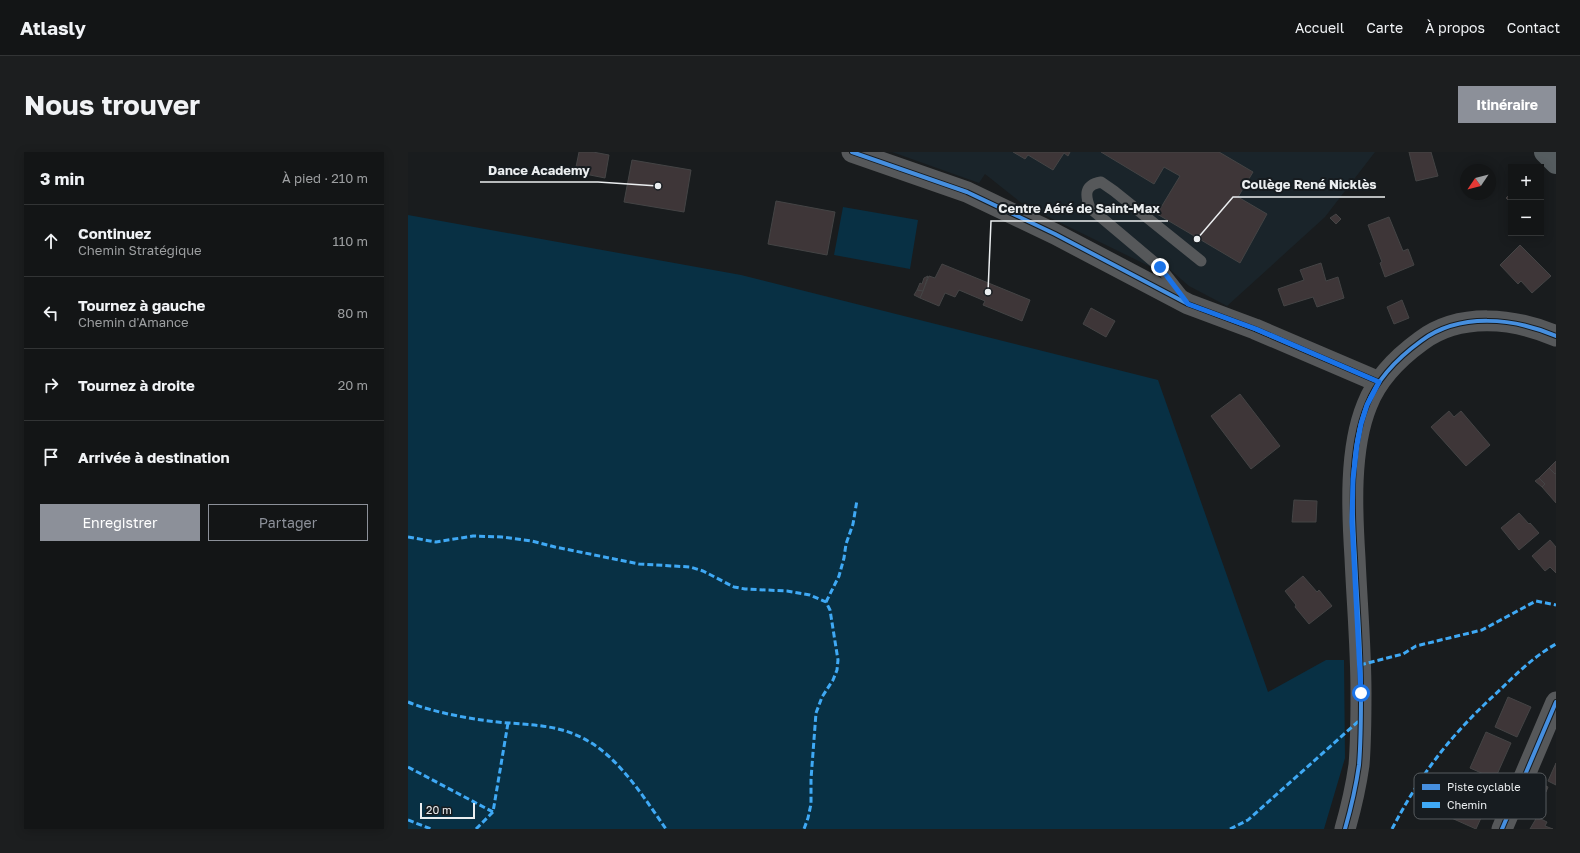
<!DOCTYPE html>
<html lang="fr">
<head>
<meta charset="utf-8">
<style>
	:root { --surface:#131516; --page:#1c1e1f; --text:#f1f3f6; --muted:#9d9fa1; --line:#323435; --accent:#8c9099 }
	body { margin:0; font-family:"Golos Text",sans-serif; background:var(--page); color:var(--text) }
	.controls { position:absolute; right:12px; top:12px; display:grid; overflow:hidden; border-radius:0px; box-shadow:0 2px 10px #0003 }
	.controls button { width:36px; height:36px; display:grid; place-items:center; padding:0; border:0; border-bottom:1px solid var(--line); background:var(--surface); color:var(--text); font:20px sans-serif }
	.compass { position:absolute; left:1052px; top:12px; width:36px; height:36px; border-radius:50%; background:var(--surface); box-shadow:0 2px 10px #0003; rotate:235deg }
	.scale { position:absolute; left:12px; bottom:10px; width:55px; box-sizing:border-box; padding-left:4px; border:2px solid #ebeef0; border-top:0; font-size:11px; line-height:14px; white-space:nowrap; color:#ebeef0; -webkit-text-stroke:3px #171c20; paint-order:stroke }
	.stop { position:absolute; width:12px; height:12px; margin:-9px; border:3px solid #1a73e8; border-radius:50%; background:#fff }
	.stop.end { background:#1a73e8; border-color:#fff; box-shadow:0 1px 4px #0008 }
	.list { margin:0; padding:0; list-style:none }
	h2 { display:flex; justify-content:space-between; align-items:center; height:52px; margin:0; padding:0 16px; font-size:17px }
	h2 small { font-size:13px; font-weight:400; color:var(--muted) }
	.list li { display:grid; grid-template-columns:26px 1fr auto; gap:12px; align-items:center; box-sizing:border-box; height:72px; padding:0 16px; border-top:1px solid var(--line) }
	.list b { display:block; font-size:15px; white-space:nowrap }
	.list p { margin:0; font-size:13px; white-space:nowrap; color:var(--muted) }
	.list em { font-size:13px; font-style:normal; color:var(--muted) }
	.actions { display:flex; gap:8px; padding:12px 16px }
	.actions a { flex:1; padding:9px 0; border:1px solid var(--accent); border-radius:0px; text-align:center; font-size:14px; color:var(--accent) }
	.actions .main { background:var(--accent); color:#fff }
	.icon { flex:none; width:22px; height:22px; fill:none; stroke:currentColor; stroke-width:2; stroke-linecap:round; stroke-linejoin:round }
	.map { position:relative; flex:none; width:1148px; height:677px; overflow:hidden; border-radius:0px }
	header { display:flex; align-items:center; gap:24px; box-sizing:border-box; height:56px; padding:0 20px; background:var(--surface); border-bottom:1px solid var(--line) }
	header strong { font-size:19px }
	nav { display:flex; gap:22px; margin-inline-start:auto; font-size:14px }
	.intro { display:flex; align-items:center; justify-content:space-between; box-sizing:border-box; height:96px; padding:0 24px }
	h1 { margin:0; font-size:28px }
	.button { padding:10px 18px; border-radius:0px; background:var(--accent); color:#fff; font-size:14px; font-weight:700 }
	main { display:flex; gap:24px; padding:0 24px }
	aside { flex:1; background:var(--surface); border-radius:0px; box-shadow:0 2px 10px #0003 }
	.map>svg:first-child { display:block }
	.built { fill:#1a242a }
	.green { fill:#083044 }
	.building { fill:#3e3638; stroke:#444445 }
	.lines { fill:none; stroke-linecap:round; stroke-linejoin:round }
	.lane { stroke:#56585a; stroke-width:11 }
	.street { stroke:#56585a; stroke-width:21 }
	.secondary { stroke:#555c5f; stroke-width:22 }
	.quiet { stroke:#3fa9f5; stroke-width:3; stroke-dasharray:6 3; stroke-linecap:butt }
	.cycleway-casing { stroke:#171c20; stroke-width:6 }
	.cycleway { stroke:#468fdf; stroke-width:4 }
	.route { stroke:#1a73e8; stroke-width:5 }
	.key { fill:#171c20; stroke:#575b5e; stroke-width:1 }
	.key-label { font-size:11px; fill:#ebeef0 }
	.leader { fill:none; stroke:#ebeef0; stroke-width:1.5 }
	.callout-dot { fill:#ebeef0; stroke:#171c20; stroke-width:1.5 }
	.callout-label { font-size:13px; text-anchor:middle; font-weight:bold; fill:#ebeef0; stroke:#171c20; stroke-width:4; stroke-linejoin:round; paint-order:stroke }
</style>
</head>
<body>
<header>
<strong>Atlasly</strong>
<nav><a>Accueil</a><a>Carte</a><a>À propos</a><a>Contact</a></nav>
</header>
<div class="intro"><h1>Nous trouver</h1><a class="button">Itinéraire</a></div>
<main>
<aside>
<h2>3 min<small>À pied · 210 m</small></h2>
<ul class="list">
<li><svg class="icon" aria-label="ahead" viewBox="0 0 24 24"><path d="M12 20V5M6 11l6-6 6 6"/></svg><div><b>Continuez</b><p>Chemin Stratégique</p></div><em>110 m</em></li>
<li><svg class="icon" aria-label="left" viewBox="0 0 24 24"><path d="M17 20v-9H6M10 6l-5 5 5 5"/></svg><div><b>Tournez à gauche</b><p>Chemin d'Amance</p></div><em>80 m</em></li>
<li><svg class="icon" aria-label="right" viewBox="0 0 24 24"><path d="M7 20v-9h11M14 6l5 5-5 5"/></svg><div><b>Tournez à droite</b></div><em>20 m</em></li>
<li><svg class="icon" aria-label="arrive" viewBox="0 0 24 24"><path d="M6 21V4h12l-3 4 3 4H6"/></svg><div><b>Arrivée à destination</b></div></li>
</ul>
<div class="actions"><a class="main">Enregistrer</a><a>Partager</a></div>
</aside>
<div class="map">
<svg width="1148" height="677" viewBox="0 0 1148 677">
	<rect width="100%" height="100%" fill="#191c1e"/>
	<path class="built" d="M484,0H967L917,65L819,154L781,134L752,109L745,116L616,53L577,22L571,31Z"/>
	<g class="green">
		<path d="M435,55L510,68L502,117L426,103Z"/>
		<path d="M0,63L333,123L750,228L860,540L918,508H936L937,606L916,677H0Z"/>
	</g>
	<g class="building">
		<path d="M171,0H185L201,3L197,26L167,20Z"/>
		<path d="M605,0H662L660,4L656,1L645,18L620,3L617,7Z"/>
		<path d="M693,0H811L845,20L830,45L859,62L832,111L749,62L772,24L756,15L746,32Z"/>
		<path d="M1001,0H1023L1030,24L1008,29Z"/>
		<path d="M224,8L283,18L276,60L216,50Z"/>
		<path d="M1103,41V51L1098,46Z"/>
		<path d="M368,49L427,60L419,103L360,92Z"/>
		<path d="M928,62L933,67L928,72L922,66Z"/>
		<path d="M981,65L995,99L1000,97L1006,113L977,125L972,111L974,110L960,73Z"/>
		<path d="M1112,93L1143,124L1124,141L1113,129L1110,132L1092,113Z"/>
		<path d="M913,111L918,129L930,125L936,146L909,155L905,145L876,154L870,137L896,128L892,118Z"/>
		<path d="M534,112L622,148L614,169L575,153L577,149L551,138L547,145L537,141L531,154L512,146L521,124L527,126Z"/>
		<path d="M520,124L515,139L509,138L512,131L514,132L516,126Z"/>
		<path d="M509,138L515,139L512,146L506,143Z"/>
		<path d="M994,148L1001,166L986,172L979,155Z"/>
		<path d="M683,156L707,169L698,185L675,172Z"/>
		<path d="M832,242L872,294L843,317L803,264Z"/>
		<path d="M1041,259L1046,265L1053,259L1082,293L1058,314L1023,275Z"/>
		<path d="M1148,309V321L1147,322L1141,316Z"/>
		<path d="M1141,316L1147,322L1148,321V351L1134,335L1137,332L1131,326Z"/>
		<path d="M1131,326L1137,332L1134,335L1127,329Z"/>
		<path d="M886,348L909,349L908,370H884Z"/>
		<path d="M1111,361L1121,372L1122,371L1131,381L1111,398L1093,376Z"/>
		<path d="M1142,388L1148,395V421L1142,415L1137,419L1124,404Z"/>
		<path d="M895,424L909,440L911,438L924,454L901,472L887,455L888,453L877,439Z"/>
		<path d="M1100,545L1123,555L1109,585L1087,575Z"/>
		<path d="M1078,580L1103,591L1087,627L1062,616Z"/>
		<path d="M1148,611V633L1140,629Z"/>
		<path d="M1124,627L1140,635L1138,640L1122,631Z"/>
		<path d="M1052,633L1082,646L1068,677L1039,664Z"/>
		<path d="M1129,665L1139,670L1137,674L1145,677H1122Z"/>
	</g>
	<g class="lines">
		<path class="lane" d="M774,143L752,115L682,56C677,43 676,33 693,30L706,39L793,109"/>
		<g class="street">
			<path d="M444,0L559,40L647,82L780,152L847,177L971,230"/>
			<path d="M937,677C943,656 948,634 951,613C953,589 953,565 953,541C953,496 949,451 947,406C944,359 941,297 959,253C969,227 991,205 1013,189C1052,160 1106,166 1148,184"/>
			<path d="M1094,677L1148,550"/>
		</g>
		<path class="secondary" d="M1137,0L1148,11"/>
		<g class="quiet">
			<path d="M0,385L28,390L65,384L94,385L124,389L147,395L231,412L282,415L295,419L326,435L337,437L379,439L402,443L418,450L422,458L430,508L429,518L425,528L414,545L408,561L403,627V652L400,666L396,677"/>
			<path d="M418,450L431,424L436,406L438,392L445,372L449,348"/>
			<path d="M952,513L995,502L1008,494L1074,478L1128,449L1148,453"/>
			<path d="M0,550C26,561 72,569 101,571C128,573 155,574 180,589C212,607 237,647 258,677"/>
			<path d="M0,615L85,660"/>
			<path d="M0,668L23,677"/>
			<path d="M68,677L85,660L100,571"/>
			<path d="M822,677L840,668L953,567"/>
			<path d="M984,677C998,650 1014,624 1033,600C1051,577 1072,556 1094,536C1110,520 1128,503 1148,492"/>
		</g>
		<g class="cycleway-casing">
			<g id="cycleway">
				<path d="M444,0L559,40L647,82L780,152L847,177L971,230"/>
				<path d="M937,677C943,656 948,634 951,613C953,589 953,565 953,541C953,496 949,451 947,406C944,359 941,297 959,253C969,227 991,205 1013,189C1052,160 1106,166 1148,184"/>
				<path d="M1094,677L1148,550"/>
			</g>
		</g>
		<use href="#cycleway" class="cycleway"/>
	</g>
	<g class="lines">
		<path class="route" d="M752,115L780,152L848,177L971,230L959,253L953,272L949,293L945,327L944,370L953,541"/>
	</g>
	<rect x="1006" y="621" width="132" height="46" rx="6" class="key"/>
	<rect x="1014" y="632" width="18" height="6" fill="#468fdf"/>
	<rect x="1014" y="650" width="18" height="6" fill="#3fa9f5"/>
	<g class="key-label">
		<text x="1039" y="639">Piste cyclable</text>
		<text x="1039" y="657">Chemin</text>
	</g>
	<path class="leader" d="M250 34L190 30H72M789 87L825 45H977M580 140L583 69H760"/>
	<g class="callout-dot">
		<circle cx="250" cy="34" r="4"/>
		<circle cx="789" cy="87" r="4"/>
		<circle cx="580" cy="140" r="4"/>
	</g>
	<g class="callout-label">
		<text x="131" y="23">Dance Academy</text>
		<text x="901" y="37">Collège René Nicklès</text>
		<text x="671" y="61">Centre Aéré de Saint-Max</text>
	</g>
</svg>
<div class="controls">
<button>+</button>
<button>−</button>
</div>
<svg class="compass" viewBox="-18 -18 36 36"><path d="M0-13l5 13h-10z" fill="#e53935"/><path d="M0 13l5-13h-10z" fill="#9d9fa1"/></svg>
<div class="scale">20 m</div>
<div class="stop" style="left:953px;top:541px"></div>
<div class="stop end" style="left:752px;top:115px"></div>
</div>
</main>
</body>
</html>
